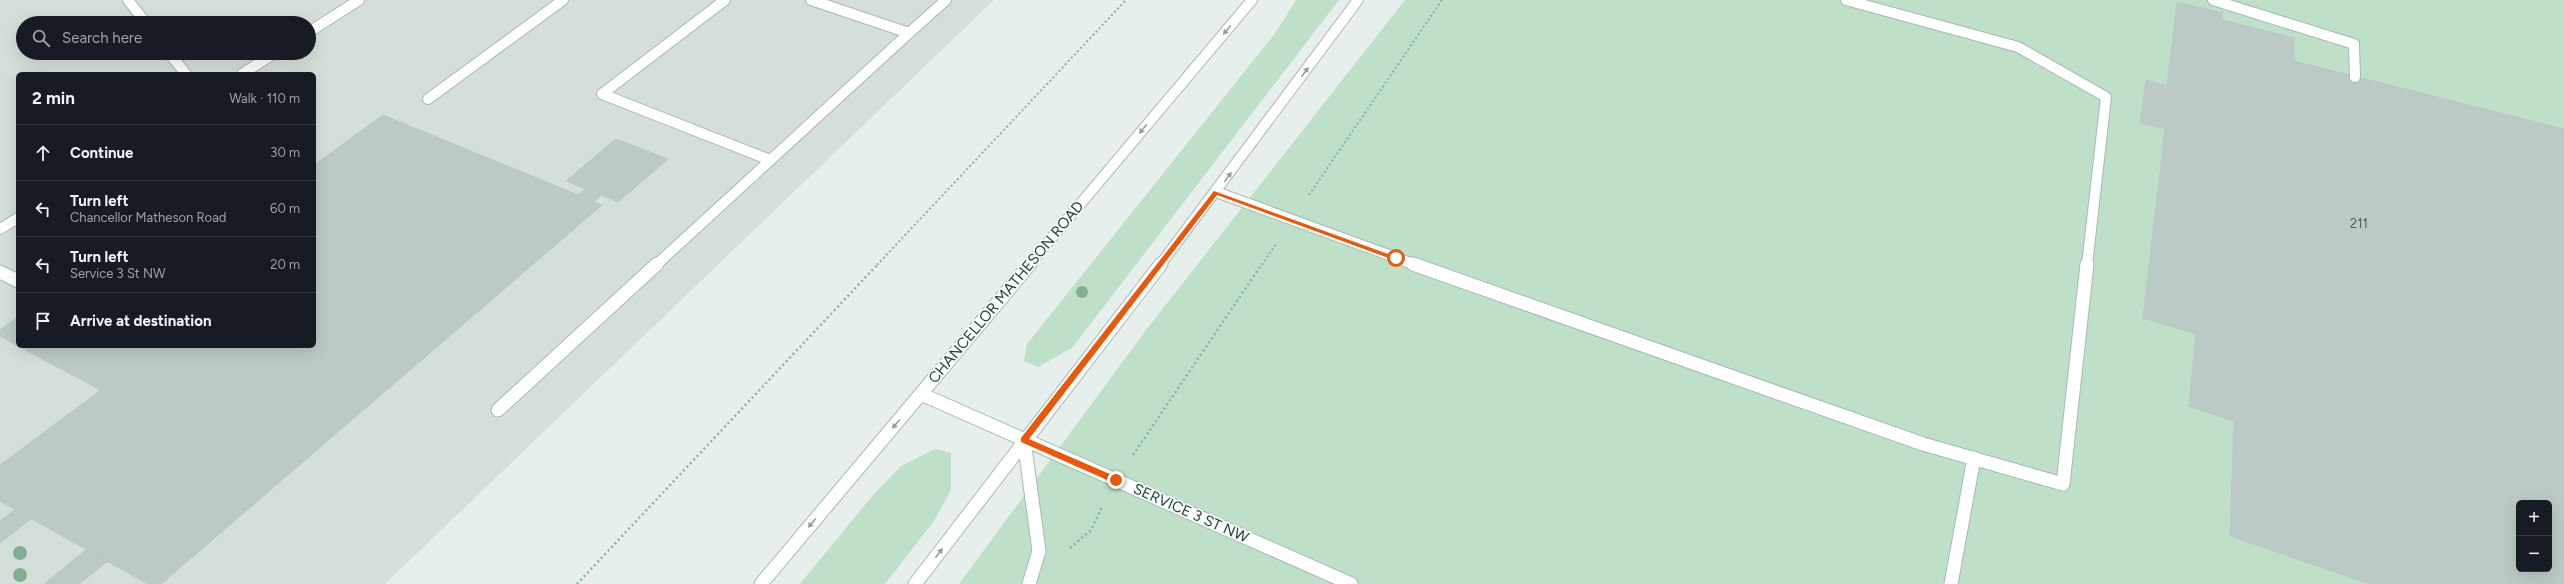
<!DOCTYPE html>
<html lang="en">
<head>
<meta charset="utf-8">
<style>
	:root { --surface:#171b24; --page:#20242c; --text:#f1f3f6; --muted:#9ea1a6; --line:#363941 }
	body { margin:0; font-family:Figtree,sans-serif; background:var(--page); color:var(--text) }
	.controls { position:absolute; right:12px; bottom:12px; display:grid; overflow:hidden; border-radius:6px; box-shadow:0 4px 16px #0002 }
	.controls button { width:36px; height:36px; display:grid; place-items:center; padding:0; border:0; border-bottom:1px solid var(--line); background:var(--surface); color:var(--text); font:20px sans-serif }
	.stop { position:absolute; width:12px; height:12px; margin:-9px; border:3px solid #ea580c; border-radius:50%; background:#fff }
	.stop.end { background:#ea580c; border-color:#fff; box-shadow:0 1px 4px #0008 }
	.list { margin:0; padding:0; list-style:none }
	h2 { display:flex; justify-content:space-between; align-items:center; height:52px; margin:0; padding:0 16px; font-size:17px }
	h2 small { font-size:13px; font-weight:400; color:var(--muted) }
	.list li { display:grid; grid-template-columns:26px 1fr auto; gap:12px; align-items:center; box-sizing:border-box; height:56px; padding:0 16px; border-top:1px solid var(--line) }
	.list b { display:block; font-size:15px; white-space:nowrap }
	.list p { margin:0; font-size:13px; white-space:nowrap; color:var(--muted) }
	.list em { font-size:13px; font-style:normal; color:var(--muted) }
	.icon { flex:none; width:22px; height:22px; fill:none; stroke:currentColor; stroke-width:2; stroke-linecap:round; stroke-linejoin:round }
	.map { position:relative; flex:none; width:2564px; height:584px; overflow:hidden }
	.search { position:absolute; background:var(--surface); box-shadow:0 4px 16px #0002; left:16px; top:16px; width:300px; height:44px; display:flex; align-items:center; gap:10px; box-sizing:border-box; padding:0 14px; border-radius:22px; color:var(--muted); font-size:15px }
	.panel { position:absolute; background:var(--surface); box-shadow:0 4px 16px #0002; left:16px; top:72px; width:300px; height:276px; border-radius:6px }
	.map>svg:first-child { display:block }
	.built { fill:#d4dfda; fill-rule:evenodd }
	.green { fill:#bfe0c8; fill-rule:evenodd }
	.building { fill:#bbcac4; stroke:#b8c9c2; fill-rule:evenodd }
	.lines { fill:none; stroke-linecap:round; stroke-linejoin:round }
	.service-far1-casing { stroke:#a8b8b2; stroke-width:12 }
	.service-casing { stroke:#a8b8b2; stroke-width:15 }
	.tertiary-casing { stroke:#a8b8b2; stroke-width:12 }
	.secondary-far1-casing { stroke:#a4bbb3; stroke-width:12 }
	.secondary-casing { stroke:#a4bbb3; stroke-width:15 }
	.path-far1 { stroke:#86b3a5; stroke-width:2; stroke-dasharray:2 2.5; stroke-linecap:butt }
	.path { stroke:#86b3a5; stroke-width:2.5; stroke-dasharray:2 3; stroke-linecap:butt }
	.service-far1 { stroke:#fff; stroke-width:10 }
	.service { stroke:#fff; stroke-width:13 }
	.tertiary { stroke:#fff; stroke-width:10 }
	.secondary-far1 { stroke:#fff; stroke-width:10 }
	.secondary { stroke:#fff; stroke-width:13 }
	.tree { fill:#80af93 }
	.oneway { fill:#92a09c }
	.route { fill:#ea580c }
	.labels { text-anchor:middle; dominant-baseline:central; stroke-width:3.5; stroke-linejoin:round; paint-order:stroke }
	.number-label { font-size:13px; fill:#4a645c }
	.street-label { font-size:15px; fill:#24423a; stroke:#f7fbf9 }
</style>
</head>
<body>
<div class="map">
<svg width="2564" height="584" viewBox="0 0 2564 584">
	<rect width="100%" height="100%" fill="#e6efeb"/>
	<path class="built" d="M0,0H994L385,584H0ZM23,23H309V53H23ZM18,74H314V346H18Z"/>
	<g class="green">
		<path d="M1296,0H1339L1072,348L1038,367L1024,361L1027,344L1276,32Z"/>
		<path d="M1405,0H2564V584H959L1146,330ZM2519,503H2549V569H2519Z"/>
		<path d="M935,449L951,453V490L934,521L885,584H800L873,495L901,466Z"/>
	</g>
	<g class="building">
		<path d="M2177,2L2222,13V20L2294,38V61L2564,129V584H2370L2230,536L2234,421L2189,406L2196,334L2143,318L2165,129L2140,123L2146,80L2167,86ZM2519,503H2549V569H2519Z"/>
		<path d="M383,115L578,195L585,189L566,181L616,139L668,159L618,202L601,195L594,202L602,205L161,584H148L0,501V465L101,390L18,346H314V165Z"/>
		<path d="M18,317V346L0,336V330Z"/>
		<path d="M15,510L31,519L0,543V521Z"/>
		<path d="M87,549L108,561L79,584H44Z"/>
	</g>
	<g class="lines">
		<g class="service-far1-casing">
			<g id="service-far1">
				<path d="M128,0L146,23"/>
				<path d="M725,0L602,94L770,160"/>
				<path d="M1846,0L2018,47L2106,97L2087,265"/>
				<path d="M2213,0L2354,44L2355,77"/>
				<path d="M909,33L946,0"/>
				<path d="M169,53L186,74"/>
				<path d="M428,99L563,0"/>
				<path d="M1216,192L1416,265"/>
				<path d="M656,265L909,33L811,0"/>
			</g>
		</g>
		<g class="service-casing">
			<g id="service">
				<path d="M1413,264L1923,444L2063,484L2087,264"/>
				<path d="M0,272L18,281"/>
				<path d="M921,394L1351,584"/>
				<path d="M498,410L657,264"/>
				<path d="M1024,440L1039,551L1029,584"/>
				<path d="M1951,584L1974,458"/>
			</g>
		</g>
		<g class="tertiary-casing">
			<g id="tertiary">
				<path d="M309,32L359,0"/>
				<path d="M242,74L275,53"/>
				<path d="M0,229L18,218"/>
			</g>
		</g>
		<g class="secondary-far1-casing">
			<g id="secondary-far1">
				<path d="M1029,265L1252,0"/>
				<path d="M1160,265L1358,0"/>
			</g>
		</g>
		<g class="secondary-casing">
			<g id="secondary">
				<path d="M761,584L1030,264"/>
				<path d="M915,584L1161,264"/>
			</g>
		</g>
		<g class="path-far1">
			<path d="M1309,195L1442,0"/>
			<path d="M877,265L1126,0"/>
			<path d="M1262,265L1276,244"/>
		</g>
		<g class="path">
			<path d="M1133,455L1262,264"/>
			<path d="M1070,548L1091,530L1102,507"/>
			<path d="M577,584L878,264"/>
		</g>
		<use href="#service-far1" class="service-far1"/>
		<use href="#service" class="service"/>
		<use href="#tertiary" class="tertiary"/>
		<use href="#secondary-far1" class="secondary-far1"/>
		<use href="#secondary" class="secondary"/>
	</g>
	<g class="tree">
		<circle cx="1082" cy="292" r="6"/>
		<circle cx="20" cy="553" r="7"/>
		<circle cx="20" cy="575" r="7"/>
	</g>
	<defs><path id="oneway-solid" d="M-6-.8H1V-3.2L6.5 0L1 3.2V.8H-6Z"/></defs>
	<g class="oneway">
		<use href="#oneway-solid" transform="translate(1227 30) rotate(130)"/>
		<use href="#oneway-solid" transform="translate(1305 72) rotate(-54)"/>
		<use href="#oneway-solid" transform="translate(1143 129) rotate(130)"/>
		<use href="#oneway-solid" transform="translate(1228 177) rotate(-54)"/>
		<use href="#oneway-solid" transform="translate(896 424) rotate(130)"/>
		<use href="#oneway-solid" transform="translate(812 523) rotate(130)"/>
		<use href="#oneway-solid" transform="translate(939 553) rotate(-53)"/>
	</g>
	<path class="route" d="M1214,191L1399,258L1394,260L1217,195L1029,439L1119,478V483H1114L1021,442V438Z"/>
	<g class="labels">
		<g class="number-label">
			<text x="2359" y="223">211</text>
		</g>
		<g class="street-label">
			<text transform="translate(1006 292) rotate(-50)">CHANCELLOR MATHESON ROAD</text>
			<text transform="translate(1191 513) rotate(24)">SERVICE 3 ST NW</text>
		</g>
	</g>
</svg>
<div class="controls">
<button>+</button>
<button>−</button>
</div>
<div class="stop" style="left:1396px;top:258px"></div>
<div class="stop end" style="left:1116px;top:480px"></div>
<div class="search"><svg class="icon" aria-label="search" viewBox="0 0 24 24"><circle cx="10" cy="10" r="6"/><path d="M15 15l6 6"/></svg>Search here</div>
<section class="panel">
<h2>2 min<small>Walk · 110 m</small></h2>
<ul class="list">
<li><svg class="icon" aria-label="ahead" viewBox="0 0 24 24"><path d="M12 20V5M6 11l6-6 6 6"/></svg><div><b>Continue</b></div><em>30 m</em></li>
<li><svg class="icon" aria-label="left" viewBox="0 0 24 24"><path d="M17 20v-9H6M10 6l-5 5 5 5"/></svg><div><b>Turn left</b><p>Chancellor Matheson Road</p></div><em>60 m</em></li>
<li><svg class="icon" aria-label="left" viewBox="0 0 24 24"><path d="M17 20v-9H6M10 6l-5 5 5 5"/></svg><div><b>Turn left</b><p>Service 3 St NW</p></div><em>20 m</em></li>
<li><svg class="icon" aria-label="arrive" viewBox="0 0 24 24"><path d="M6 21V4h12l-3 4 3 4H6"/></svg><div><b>Arrive at destination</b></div></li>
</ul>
</section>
</div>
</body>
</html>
